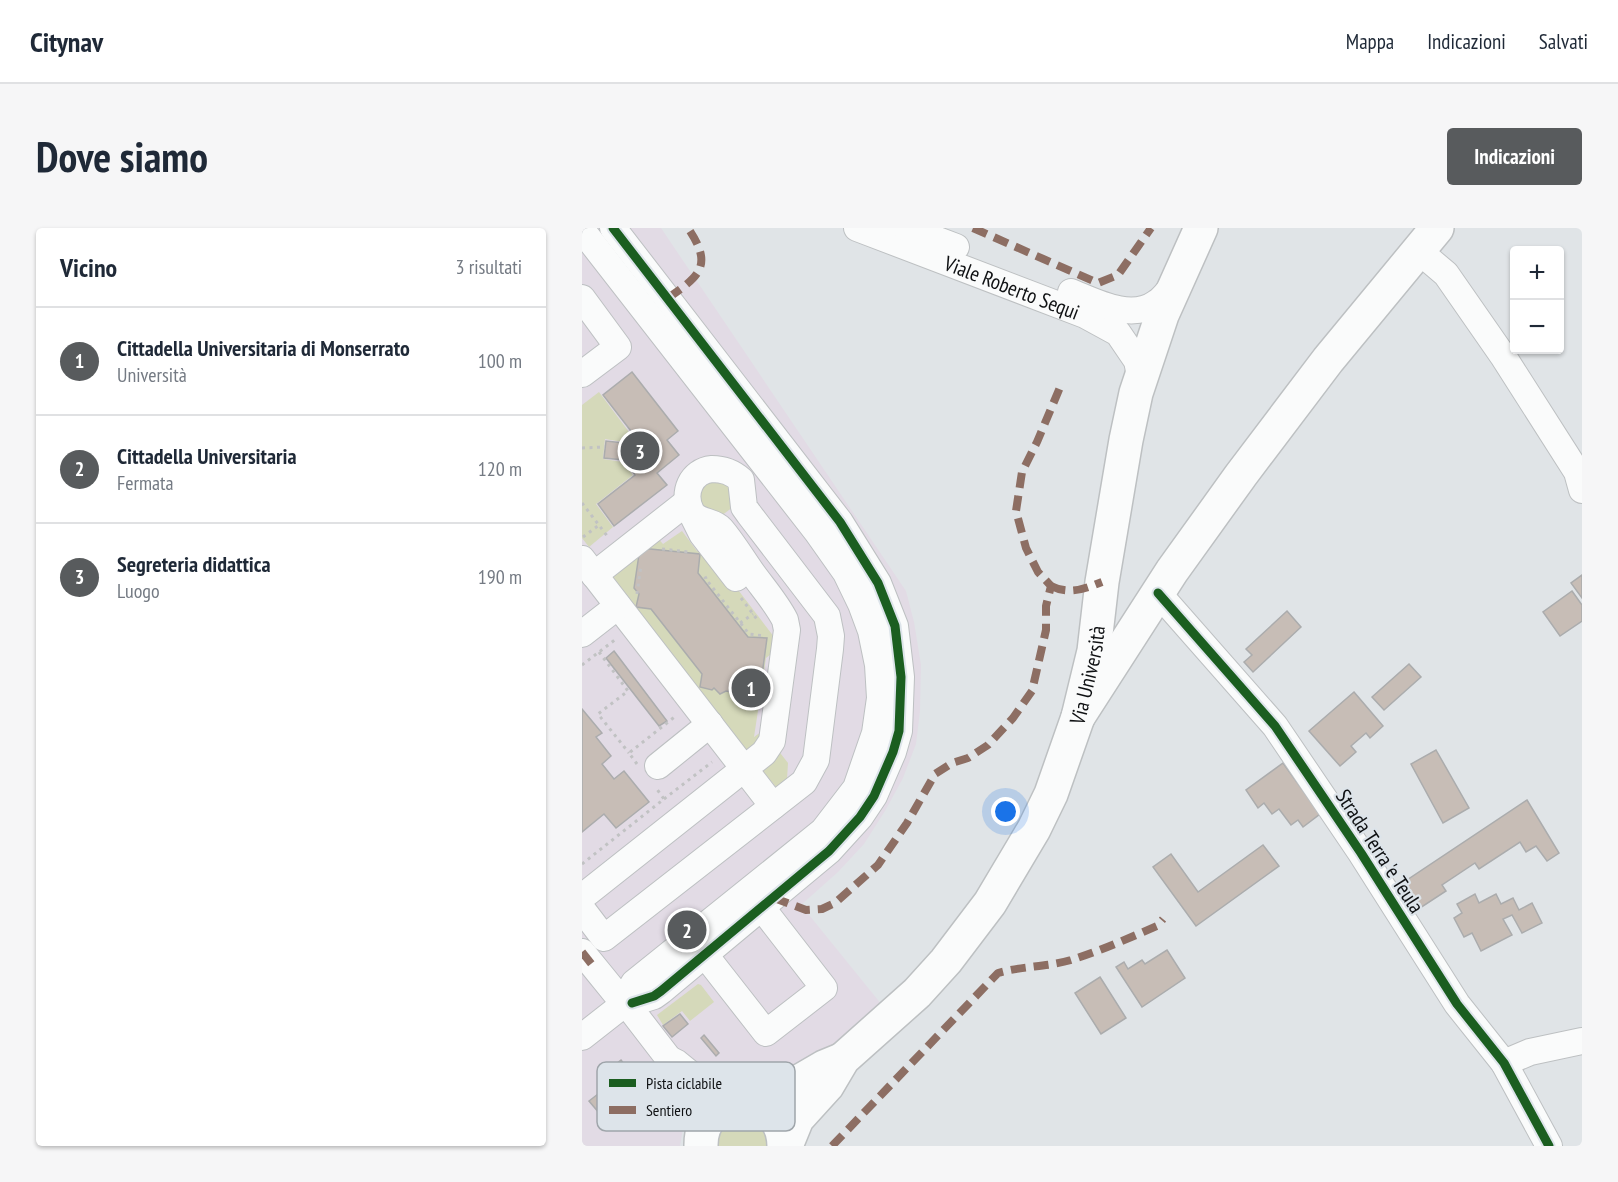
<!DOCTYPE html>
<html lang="it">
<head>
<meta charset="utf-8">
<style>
	:root { --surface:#fff; --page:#f6f6f7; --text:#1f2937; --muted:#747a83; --line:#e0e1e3; --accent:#585b5d }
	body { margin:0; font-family:"PT Sans Narrow",sans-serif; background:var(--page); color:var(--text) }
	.controls { position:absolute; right:18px; top:18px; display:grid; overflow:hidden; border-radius:6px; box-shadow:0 2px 4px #0004 }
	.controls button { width:54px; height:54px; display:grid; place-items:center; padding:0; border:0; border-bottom:2px solid var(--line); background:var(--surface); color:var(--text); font:30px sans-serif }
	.you { position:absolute; left:424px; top:584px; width:21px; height:21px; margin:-15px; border:4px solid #fff; border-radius:50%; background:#1a73e8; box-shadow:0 0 0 9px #1a73e833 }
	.badge { display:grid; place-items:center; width:39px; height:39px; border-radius:50%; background:var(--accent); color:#fff; font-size:20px; font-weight:700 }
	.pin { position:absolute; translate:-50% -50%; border:3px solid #fff; box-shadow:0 2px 6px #0006 }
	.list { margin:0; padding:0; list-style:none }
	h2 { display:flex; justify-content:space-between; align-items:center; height:78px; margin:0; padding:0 24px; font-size:26px }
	h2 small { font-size:20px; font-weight:400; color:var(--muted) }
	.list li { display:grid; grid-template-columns:39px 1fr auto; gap:18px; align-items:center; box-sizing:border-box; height:108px; padding:0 24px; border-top:2px solid var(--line) }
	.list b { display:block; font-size:22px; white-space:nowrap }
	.list p { margin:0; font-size:20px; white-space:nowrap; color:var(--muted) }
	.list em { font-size:20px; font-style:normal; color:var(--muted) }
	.map { position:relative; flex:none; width:1000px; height:918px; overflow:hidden; border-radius:6px }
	header { display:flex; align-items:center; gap:36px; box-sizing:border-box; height:84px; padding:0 30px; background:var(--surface); border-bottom:2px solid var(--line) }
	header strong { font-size:28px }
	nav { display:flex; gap:33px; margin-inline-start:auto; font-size:21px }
	.intro { display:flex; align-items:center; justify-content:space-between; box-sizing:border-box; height:144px; padding:0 36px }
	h1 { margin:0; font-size:42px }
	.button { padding:15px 27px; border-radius:6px; background:var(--accent); color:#fff; font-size:21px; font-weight:700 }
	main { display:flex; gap:36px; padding:0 36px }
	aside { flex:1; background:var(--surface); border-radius:6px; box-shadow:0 2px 4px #0004 }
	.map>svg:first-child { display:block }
	.education { fill:#e2dbe5 }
	.green { fill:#d5d9ba }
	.building { fill:#c7bdb6; stroke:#abacad; stroke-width:1.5 }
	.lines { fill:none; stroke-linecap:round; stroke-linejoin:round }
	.minor-casing { stroke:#bdc0c2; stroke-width:28 }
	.major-casing { stroke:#bdc0c2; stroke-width:36 }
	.highway-casing { stroke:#bdc0c2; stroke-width:36 }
	.path { stroke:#c1c2c3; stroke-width:3; stroke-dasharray:3 4.5; stroke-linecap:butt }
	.minor { stroke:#fafbfb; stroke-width:26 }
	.major { stroke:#fafbfb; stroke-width:33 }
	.highway { stroke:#fafbfb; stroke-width:33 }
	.quiet { stroke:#8d6e63; stroke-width:8; stroke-dasharray:15 8; stroke-linecap:butt }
	.cycleway-casing { stroke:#dde4ea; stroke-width:13 }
	.cycleway { stroke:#1b5e20; stroke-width:9 }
	.labels { text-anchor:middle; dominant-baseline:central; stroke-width:4.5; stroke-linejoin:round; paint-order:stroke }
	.street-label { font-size:21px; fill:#0f1113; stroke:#dde4ea }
	.key { fill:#dde4ea; stroke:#9fa5aa; stroke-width:1.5 }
	.key-label { font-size:16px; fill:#0f1113 }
</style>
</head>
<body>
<header>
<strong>Citynav</strong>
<nav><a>Mappa</a><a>Indicazioni</a><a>Salvati</a></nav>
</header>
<div class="intro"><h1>Dove siamo</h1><a class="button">Indicazioni</a></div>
<main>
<aside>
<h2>Vicino<small>3 risultati</small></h2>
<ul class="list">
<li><span class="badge">1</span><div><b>Cittadella Universitaria di Monserrato</b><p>Università</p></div><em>100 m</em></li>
<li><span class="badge">2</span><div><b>Cittadella Universitaria</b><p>Fermata</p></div><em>120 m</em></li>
<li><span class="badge">3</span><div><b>Segreteria didattica</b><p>Luogo</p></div><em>190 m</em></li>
</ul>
</aside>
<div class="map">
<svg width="1000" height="918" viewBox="0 0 1000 918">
	<rect width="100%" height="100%" fill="#e0e4e7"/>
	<path class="education" d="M0,0H79L324,363L332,394L339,437L338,483L334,516L321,550L303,583L282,616L256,644L219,677L300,777L271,803L226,836L103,889L98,918H0Z"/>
	<g class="green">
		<path d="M17,164L50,208L41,214L23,211L21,231L41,234L51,247L14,276L31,299L7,319L0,310V177Z"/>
		<path d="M148,252L151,279L139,288L118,283L117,253Z"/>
		<path d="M100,303L115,323L127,324L199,418L184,430L172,509L187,498L169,529L23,347L74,308L81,316Z"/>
		<path d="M192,517L206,535L205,551L195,560L174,535Z"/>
		<path d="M116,756L119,757L132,774L108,793L100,783L81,797L75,787Z"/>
		<path d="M155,887L181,896L189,918H133L134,905Z"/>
	</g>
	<g class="building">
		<path d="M50,144L96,203L85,212L97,227L75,245L85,257L32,298L16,276L53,247L42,232L22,230L24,213L42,215L52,207L21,167Z"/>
		<path d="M58,320L118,326L116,345L166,409L185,410L177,469L144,463L138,466L132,460L130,462L118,459L120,446L69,381L54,379L57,366L52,360Z"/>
		<path d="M1000,347V370L989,355Z"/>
		<path d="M990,363L1000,377V393L978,408L961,384Z"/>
		<path d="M705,383L719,399L671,444L662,434L670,427L664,421Z"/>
		<path d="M32,423L85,493L77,498L24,430Z"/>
		<path d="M827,436L839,449L802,482L790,469Z"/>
		<path d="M772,464L801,498L788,510L784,505L769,518L774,524L758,538L727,503Z"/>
		<path d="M0,481L20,505L14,509L29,528L20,536L32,551L42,543L67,574L34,600L22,586L0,604Z"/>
		<path d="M854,522L887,580L861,595L829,536Z"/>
		<path d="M701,535L738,586L721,599L716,592L709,597L697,581L690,586L682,575L676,580L664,562Z"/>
		<path d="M945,572L977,625L965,633L954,618L944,624L938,614L897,641L893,635L860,657L864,663L832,684L816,658Z"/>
		<path d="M681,617L697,638L614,698L571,639L589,626L616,664Z"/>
		<path d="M893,666L897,675L914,666L919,676L931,670L937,682L950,675L960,695L940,705L930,687L921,691L930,707L899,723L890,705L882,709L872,690L880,685L875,676Z"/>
		<path d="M585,722L603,750L560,779L534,739L542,734L546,741L560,732L563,736Z"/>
		<path d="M518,749L544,790L519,806L493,765Z"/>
		<path d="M98,786L106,796L90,809L81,798Z"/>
		<path d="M122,807L137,825L134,828L119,810Z"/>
		<path d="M39,832L59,859L47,868L28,841Z"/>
		<path d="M25,859L40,878L23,892L7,873Z"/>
	</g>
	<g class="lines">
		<g class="minor-casing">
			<g id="minor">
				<path d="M31,0L258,294L296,355L313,398L319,449L317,503L311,524L292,568L278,589L247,623L79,763L72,768L50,775"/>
				<path id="s1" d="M275,0L503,87L536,105L555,133L559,152"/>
				<path d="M324,0L374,19"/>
				<path d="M0,2L235,304L264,345L279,376L289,403L296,437L298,470L293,505L274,560L241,603L52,755L46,765"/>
				<path d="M837,23L864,46L921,128L995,244L1000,262"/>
				<path d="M489,64C514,74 549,93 574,75C581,71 586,63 591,58"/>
				<path d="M0,70L36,119L0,146"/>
				<path d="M110,286L120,306L154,350"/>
				<path d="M0,331L191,578"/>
				<path d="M12,347L105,274"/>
				<path d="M576,365L693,498L779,625L875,776L922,835L967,918"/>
				<path d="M0,406L36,378"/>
				<path d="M76,538L128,496"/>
				<path d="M0,669L182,525L190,513L205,402L203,392C195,376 182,361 171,346C161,332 151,315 139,301C131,292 115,295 109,283C100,265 109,243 130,241C142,241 150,244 159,252L162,279L167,286L245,388L249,408L248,421L234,532L222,554L22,710L0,681"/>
				<path d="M0,724L35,767"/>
				<path d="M123,727L184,805L242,760L180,680"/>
				<path d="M47,779L87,831L91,850L109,878L120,907"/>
				<path d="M0,809L37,780"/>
				<path d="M87,831L95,835L127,861L155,874"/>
				<path d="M922,835L948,824L1000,813"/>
			</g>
		</g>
		<g class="major-casing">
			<g id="major">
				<path d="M169,874L199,864L242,839L259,832"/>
				<path d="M119,918C118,861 201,858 202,918"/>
				<path id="s2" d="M204,918L215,891L245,858L261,831L335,765L364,733L408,675L452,601L469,566L496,489L512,423L520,354L544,212L554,165L580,87L619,0"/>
			</g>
		</g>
		<g class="highway-casing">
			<path id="highway" d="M496,489L590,343L659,247L746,132L855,0"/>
		</g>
		<g class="path">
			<path d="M0,220L23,219"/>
			<path d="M0,275L26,309"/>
			<path d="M1,309L17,297"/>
			<path d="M80,321L106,324"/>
			<path d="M125,349L123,350L167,406L183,408"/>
			<path d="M55,366L59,337"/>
			<path d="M159,370L177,394"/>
			<path d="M158,395L171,386"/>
			<path d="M17,424L46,463L16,486L47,525"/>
			<path d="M0,437L34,411"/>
			<path d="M55,536L47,525L95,487"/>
			<path d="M82,571L130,534"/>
			<path d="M0,636L82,571L74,560"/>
		</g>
		<use href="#minor" class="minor"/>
		<use href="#major" class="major"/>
		<use href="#highway" class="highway"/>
		<g class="quiet">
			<path d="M391,0L516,55L536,47L569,0"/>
			<path d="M86,70C119,47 131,37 106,0"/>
			<path d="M469,358C487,367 502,361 520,354"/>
			<path d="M192,670L224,682L240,681L253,675L296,637L325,595L353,546L370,535L386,530L406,517L431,490L450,463L464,402V378L469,358L456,344L444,320L434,283L440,244L455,214L479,157"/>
			<path d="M0,724L11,738"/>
			<path d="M250,918L416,745C440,738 465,739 489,732C518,723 547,710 575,698L581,691"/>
		</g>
		<g class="cycleway-casing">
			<g id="cycleway">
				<path d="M31,0L258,294L296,355L313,398L319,449L317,503L311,524L292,568L278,589L247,623L79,763L72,768L50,775"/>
				<path d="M576,365L693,498L779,625L875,776L922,835L967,918"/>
			</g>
		</g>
		<use href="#cycleway" class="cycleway"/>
	</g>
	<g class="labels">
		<g class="street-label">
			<text stroke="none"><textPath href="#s1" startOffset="166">Viale Roberto Sequi</textPath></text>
			<text stroke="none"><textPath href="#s2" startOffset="570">Via Università</textPath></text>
			<text transform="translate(798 623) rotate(57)">Strada Terra 'e Teula</text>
		</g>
	</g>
	<rect x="15" y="834" width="198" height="69" rx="9" class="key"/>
	<rect x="27" y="851" width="27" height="8" fill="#1b5e20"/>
	<rect x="27" y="878" width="27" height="8" fill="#8d6e63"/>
	<g class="key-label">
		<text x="64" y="861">Pista ciclabile</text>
		<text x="64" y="888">Sentiero</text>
	</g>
</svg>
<div class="controls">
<button>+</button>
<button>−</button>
</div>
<div class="you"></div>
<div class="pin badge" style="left:169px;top:460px">1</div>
<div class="pin badge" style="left:105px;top:702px">2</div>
<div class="pin badge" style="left:58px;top:223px">3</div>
</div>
</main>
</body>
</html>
